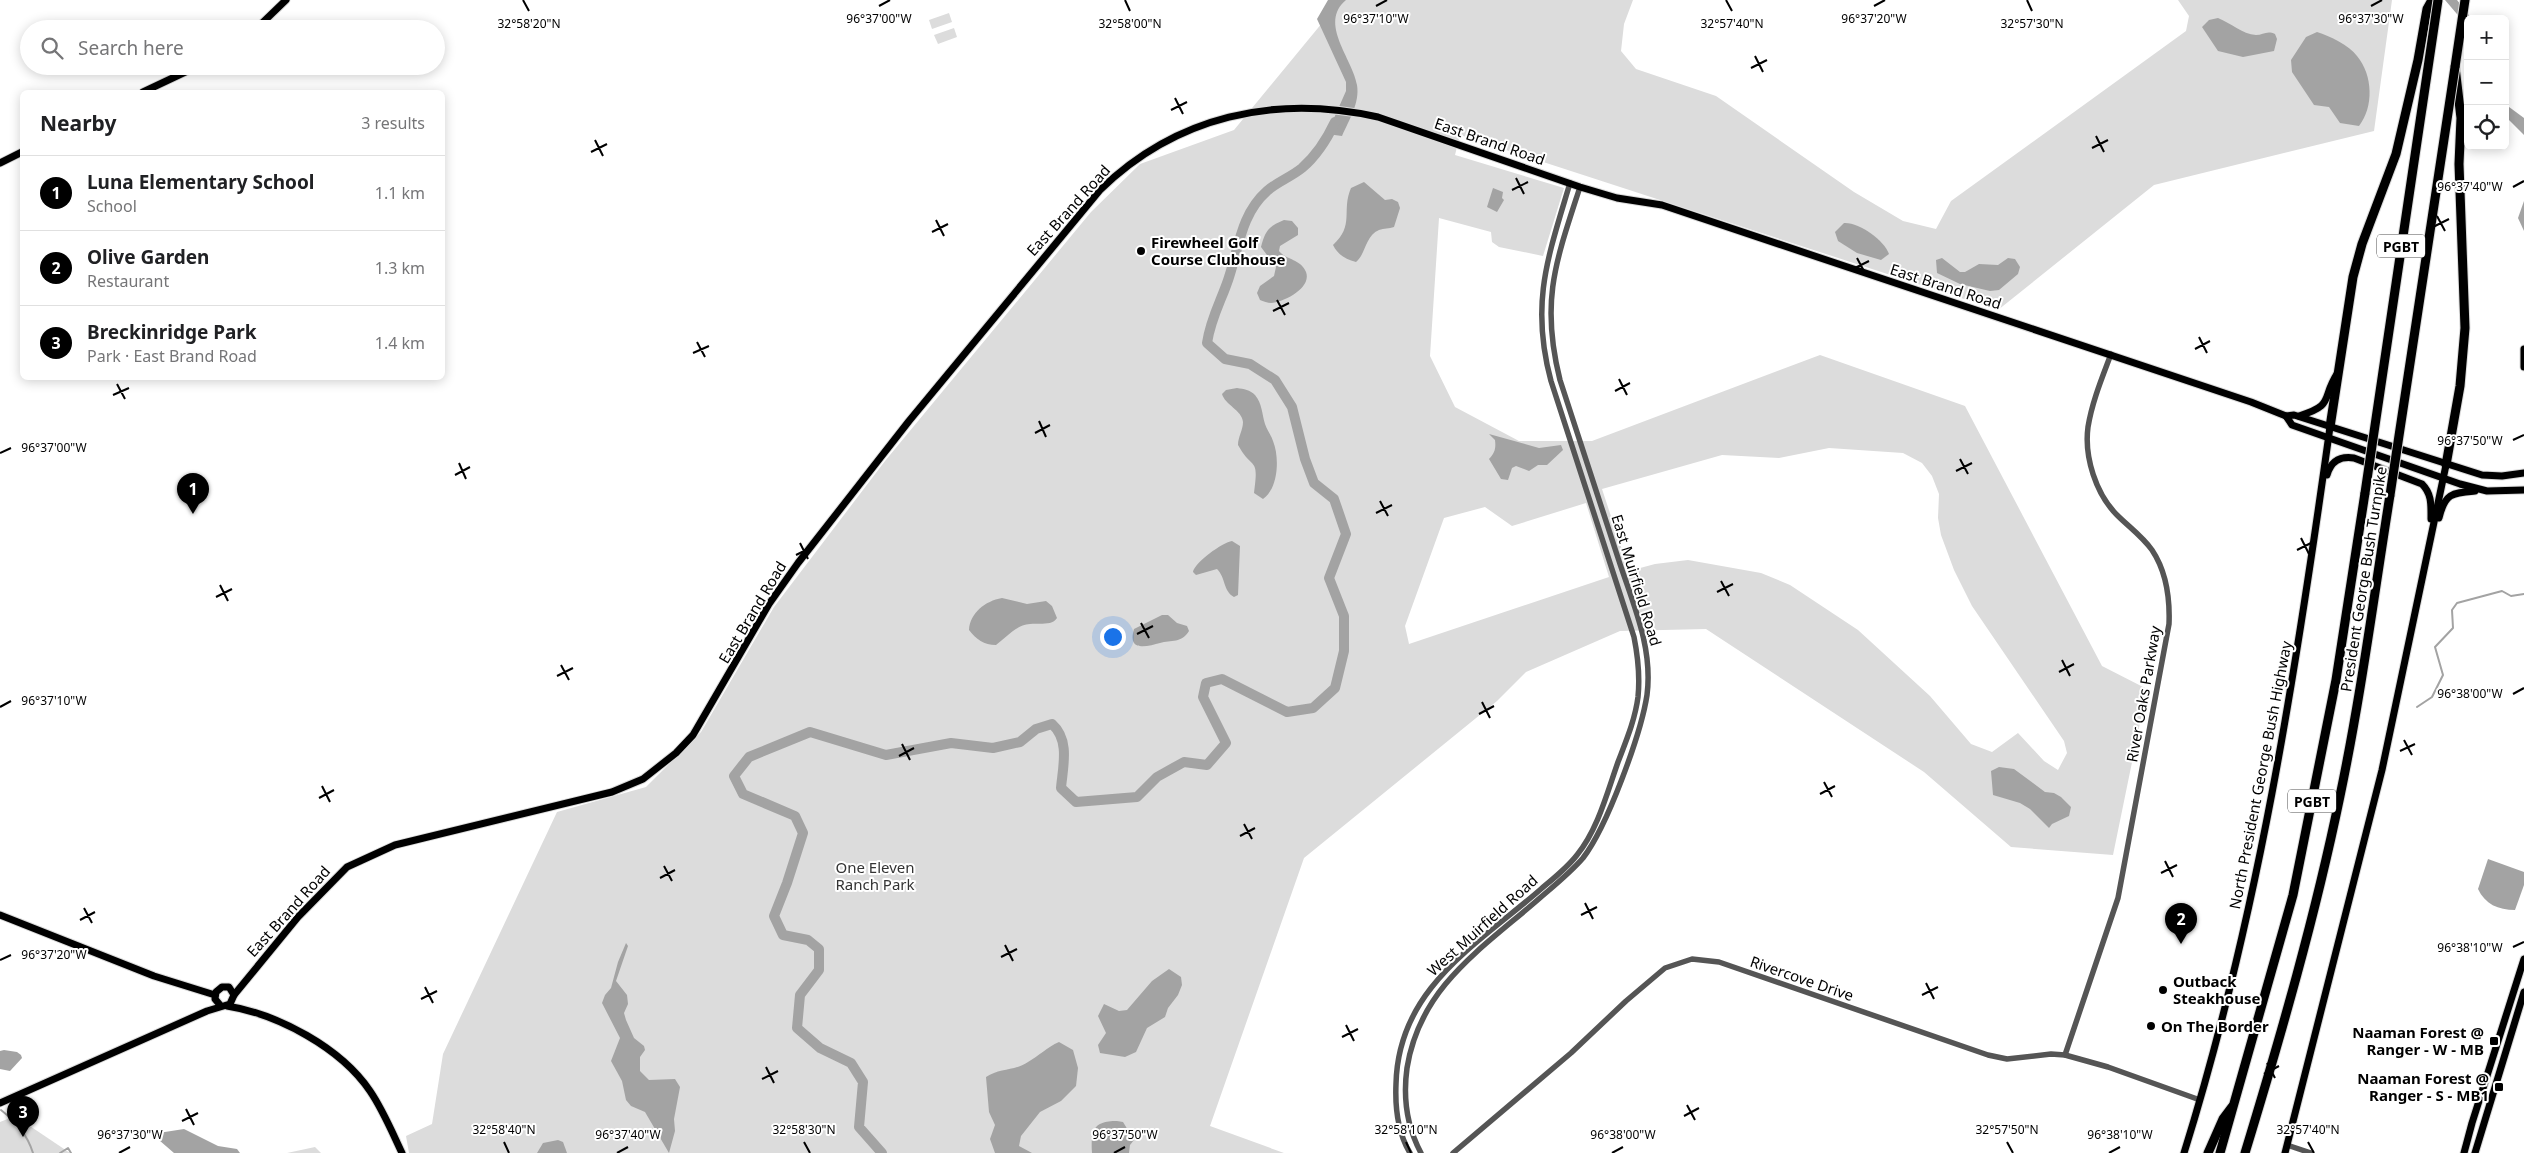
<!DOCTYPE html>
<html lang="en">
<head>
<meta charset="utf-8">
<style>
	:root { --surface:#fff; --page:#f2f2f2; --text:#202124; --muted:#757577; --line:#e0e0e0; --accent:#000 }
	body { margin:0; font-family:"Noto Sans",sans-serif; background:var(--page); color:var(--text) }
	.controls { position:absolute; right:15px; top:15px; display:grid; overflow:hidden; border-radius:8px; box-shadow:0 2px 12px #0003 }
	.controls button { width:45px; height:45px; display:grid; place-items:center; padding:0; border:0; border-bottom:1px solid var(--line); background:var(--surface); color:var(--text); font:25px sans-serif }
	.you { position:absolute; left:1112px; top:636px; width:18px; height:18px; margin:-12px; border:4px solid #fff; border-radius:50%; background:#1a73e8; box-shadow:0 0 0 8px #1a73e833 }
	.badge { display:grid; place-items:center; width:32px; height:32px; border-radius:50%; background:var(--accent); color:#fff; font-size:16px; font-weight:700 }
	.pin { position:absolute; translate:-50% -41px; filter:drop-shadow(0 1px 2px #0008) }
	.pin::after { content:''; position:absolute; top:26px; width:18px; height:15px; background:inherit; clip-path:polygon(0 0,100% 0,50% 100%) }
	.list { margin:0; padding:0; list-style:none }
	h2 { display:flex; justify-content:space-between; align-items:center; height:65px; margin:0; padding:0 20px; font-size:21px }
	h2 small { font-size:16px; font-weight:400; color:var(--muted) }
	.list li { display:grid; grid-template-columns:32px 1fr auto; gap:15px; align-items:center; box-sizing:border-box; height:75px; padding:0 20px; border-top:1px solid var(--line) }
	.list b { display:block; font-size:19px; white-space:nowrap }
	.list p { margin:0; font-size:16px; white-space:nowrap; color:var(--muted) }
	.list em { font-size:16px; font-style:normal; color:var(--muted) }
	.icon { flex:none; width:28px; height:28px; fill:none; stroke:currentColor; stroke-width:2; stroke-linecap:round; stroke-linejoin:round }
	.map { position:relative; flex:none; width:2524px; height:1153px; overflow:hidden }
	.search { position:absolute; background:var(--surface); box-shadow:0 2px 12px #0003; left:20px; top:20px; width:425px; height:55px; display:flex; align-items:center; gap:12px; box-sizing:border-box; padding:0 18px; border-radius:28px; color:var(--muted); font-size:19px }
	.panel { position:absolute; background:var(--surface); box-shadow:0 2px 12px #0003; left:20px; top:90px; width:425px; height:290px; border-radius:8px }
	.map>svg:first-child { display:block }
	.green { fill:#dcdcdc; fill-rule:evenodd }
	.water { fill:#a3a3a3 }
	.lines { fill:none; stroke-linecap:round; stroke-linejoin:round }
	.stream { stroke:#a3a3a3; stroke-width:2 }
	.river { stroke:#a3a3a3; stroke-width:10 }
	.major-casing { stroke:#dbdbdb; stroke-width:9 }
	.highway-casing { stroke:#dbdbdb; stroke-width:11 }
	.minor { stroke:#555; stroke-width:5.5 }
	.major { stroke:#000; stroke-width:7 }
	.highway { stroke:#000; stroke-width:9 }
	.highway-bridge-casing { stroke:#dbdbdb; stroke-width:11; stroke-linecap:butt }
	.highway-bridge { stroke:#000; stroke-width:9 }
	.ticks { fill:none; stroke:#000; stroke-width:2 }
	.poi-dot { fill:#000; stroke:#fff; stroke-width:2 }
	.labels { text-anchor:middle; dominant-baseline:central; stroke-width:4; stroke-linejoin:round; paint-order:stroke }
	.shield { fill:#fff; stroke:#4c4c4c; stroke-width:1 }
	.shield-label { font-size:14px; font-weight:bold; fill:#000 }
	.street-label { font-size:15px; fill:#000; stroke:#fff }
	.poi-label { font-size:15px; font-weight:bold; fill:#000; stroke:#fff; text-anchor:start }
	.park-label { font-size:15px; fill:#333; stroke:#fff }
	.ticks-label { font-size:12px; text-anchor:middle; fill:#000; stroke:#fff; stroke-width:4; stroke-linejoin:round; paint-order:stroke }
</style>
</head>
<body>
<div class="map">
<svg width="2524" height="1153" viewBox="0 0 2524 1153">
	<rect width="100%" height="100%" fill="#fff"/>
	<g class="green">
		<path d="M1341,0H1633L1624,24L1621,51L1636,69L1716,96L1854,192L1903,221L1936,229L1951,201L2186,31L2189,16L2178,0H2392L2374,131L2154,185L1998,310L1460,135L1455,155L1564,188L1543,256L1499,247L1492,242L1491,232L1439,218L1430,356L1455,407L1519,441H1592L1820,355L1965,406L2102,666L2147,689L2113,855L2011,847L1924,772L1706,629L1620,631L1526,672L1497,701L1304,858L1210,1126L1284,1153H409L406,1136L432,1124L443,1054L557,812L646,787L701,732L774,607L885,461L1091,212L1140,164L1234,130ZM1829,448L1903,453L1922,463L1932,476L1939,494L1938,518L1941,535L1954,570L1972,606L2064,741L2067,753L2058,770L2044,761L2018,733L1992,752L1971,744L1930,696L1858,630L1790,585L1761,573L1688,560L1655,564L1629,571L1602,489L1722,455L1779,458ZM1586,503L1609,577L1409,644L1405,626L1444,518L1485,507L1512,526Z"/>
		<path d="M949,13L952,22L932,29L929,20Z"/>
		<path d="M954,28L957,37L938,44L934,35Z"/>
		<path d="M15,1116L70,1153H0V1122Z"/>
		<path d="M315,1147L321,1153H287Z"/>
	</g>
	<g class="water">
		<path d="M1328,0H1346C1318,23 1353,59 1357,85C1360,103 1349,120 1342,136L1327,134L1346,91V82L1317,19Z"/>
		<path d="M2445,0H2457L2472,19H2468V27Z"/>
		<path d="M2218,18C2231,23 2242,34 2256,35C2263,35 2267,30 2275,34L2277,39L2274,51L2243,57L2218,51L2202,27L2209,20Z"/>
		<path d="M2317,32C2330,36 2349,45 2357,56C2373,75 2374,107 2359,126L2340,123L2329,107L2314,105L2292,72L2291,60L2306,37Z"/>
		<path d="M2505,104L2524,118V135L2505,116Z"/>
		<path d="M1364,182L1385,200L1392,199L1398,202L1400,208L1394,227C1389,229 1384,228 1379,230C1365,236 1366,254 1356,262C1345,259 1338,255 1333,245C1355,225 1341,211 1351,188Z"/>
		<path d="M1493,188L1503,192L1502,198L1504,200L1497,212L1487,207Z"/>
		<path d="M2524,201V231L2518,218Z"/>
		<path d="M1284,220L1292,221L1298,228V235L1280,246L1279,251C1286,260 1301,259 1306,272C1312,288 1284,302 1271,303C1268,303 1263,301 1260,300L1257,293L1260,286L1274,276L1276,267L1261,247C1265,231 1269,226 1284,220Z"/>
		<path d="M1844,223C1859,222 1884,240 1889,254L1881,260L1857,253L1838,241L1835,232Z"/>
		<path d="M1942,258L1960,272H1965L1979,264L1998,265L2008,258L2015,259L2020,267L2018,274L1999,290L1990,291L1960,284L1937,273L1936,260Z"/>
		<path d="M1237,388C1244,389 1250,390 1255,395C1262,403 1262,414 1265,424C1267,430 1271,435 1273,441C1280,458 1278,489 1263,499L1254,493C1259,455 1253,472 1238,445C1238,437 1243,430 1243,422C1242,410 1225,405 1222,394L1226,390Z"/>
		<path d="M1489,434L1539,448L1561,445L1563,450L1547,465H1538L1529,471L1516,466L1512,468L1508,480L1501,479L1489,459C1495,453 1496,448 1495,440Z"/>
		<path d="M1232,541L1240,546L1238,595L1234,597C1223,591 1226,578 1217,569L1196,575L1193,572C1194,563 1223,542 1232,541Z"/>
		<path d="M1002,598L1027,604L1046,601L1052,606L1057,618C1052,626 1039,623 1030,624C1016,625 1007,637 996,645C984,645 976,639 969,630C970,613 985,601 1002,598Z"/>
		<path d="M1162,615H1168L1177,623L1187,626L1189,631C1182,643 1171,640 1160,643C1148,646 1127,653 1134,629Z"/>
		<path d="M1999,767L2014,769L2045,792L2054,793L2061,797L2071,807L2069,816L2052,824L2049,828L2030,809L2020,803L1993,795L1991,771Z"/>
		<path d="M2488,859L2524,872V885L2515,910C2498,910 2485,904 2478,889Z"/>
		<path d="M626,943L628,946L616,981L627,995L628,1004L624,1013L626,1020L634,1038L644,1046L645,1050L640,1057V1071L649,1080L675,1079L680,1087L674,1119L675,1131L669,1153L645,1112L631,1106L626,1100L622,1081L611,1061L620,1038L602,1003L605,995L611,988L618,962Z"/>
		<path d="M1169,969L1181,977L1182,985L1178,995L1168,1008L1165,1017L1147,1028L1136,1052L1125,1057L1100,1053L1098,1045L1106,1033L1098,1016L1104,1004L1119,1011L1127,1010L1152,981Z"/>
		<path d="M1059,1042L1073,1050L1078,1068L1076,1086L1061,1101L1040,1112L1021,1136L1019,1146L1032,1153H995L990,1139L995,1125L989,1112L986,1077C1000,1068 1015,1071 1028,1062C1039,1056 1047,1047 1059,1042Z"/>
		<path d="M4,1050L17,1052L21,1055L22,1058L10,1071L0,1069V1051Z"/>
		<path d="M1117,1121L1123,1122L1134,1140L1130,1145L1129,1153H1092C1091,1131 1092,1121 1117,1121Z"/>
		<path d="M184,1129L218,1146L237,1149L240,1153H174L152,1134Z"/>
		<path d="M558,1140L563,1142L567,1153H537L543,1143Z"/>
	</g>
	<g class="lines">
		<g class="stream">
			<path d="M2417,707L2432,697L2443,675L2435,647L2453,628L2452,610L2457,603L2502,591L2511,596L2524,594"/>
			<path d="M1,1110C16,1122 27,1134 33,1153"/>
			<path d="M60,1153L68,1148L71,1153"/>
		</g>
		<path class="river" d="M882,1153L859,1127L863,1082L851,1063L820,1048L797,1028L800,995L819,970V949L808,940L783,935L774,916L787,883L803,833L795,816L743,794L734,776L749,757L810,732L886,755L951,743L993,748L1020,742L1036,729L1052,724C1070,740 1063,766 1061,788L1076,802L1137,797L1157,777L1184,762L1207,765L1226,743L1203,697L1206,683L1222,679L1287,712L1313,708L1335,688L1344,651V616L1329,578L1346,534L1334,499L1314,483L1305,459L1292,407L1275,380L1250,364L1225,359L1207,343C1211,316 1223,298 1230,274C1239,245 1242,213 1267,191C1277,182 1291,177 1302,168C1316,156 1327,139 1335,122"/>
		<g class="major-casing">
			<g id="major">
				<path d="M256,29L286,0"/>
				<path d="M143,92L198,66"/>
				<path d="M0,163L22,152"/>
				<path d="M2524,349V367"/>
				<path d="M2286,416L2294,415L2482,475L2502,476L2524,473"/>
				<path d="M2299,416C2335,405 2321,399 2337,374"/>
				<path d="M2327,475C2331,461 2340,456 2354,458L2422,484C2432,494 2431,505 2431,519"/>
				<path d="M2439,518C2445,493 2452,493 2475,491"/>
				<path d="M0,915L154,976L215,995"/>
				<path d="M234,995L298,917L347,867L395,845L612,792L643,779L676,753L693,735L769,604L798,563L909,421L1100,190C1176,116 1275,94 1378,117L1580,187L1617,198L1662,205L2251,402L2286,416L2292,425L2460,484L2487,491L2524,490"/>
				<path d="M227,1006C278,1014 341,1048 370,1091C383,1110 392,1132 402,1153"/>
				<path d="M0,1103L207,1011L230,1004L234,995L229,987H222L216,992L215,999L220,1005"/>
				<path d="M2184,1153C2258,916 2296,672 2330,427"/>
				<path d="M2285,1153L2382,770L2446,465"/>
				<path d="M2464,1153L2472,1123L2524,959"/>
				<path d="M2475,1153L2524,992"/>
			</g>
		</g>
		<g class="highway-casing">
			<g id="highway">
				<path d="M2330,427L2353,277L2362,244L2396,154L2418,60L2427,9L2432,0"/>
				<path d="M2446,465L2460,386L2465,328L2459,164L2461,118L2455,67L2465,0"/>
				<path d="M2208,1153L2223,1119L2232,1107"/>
				<path d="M2220,1153L2293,895L2336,680L2365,493"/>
				<path d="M2245,1153C2281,1035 2315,917 2340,796C2361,696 2374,595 2390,495"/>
			</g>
		</g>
		<g class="minor">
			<path d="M2065,1055L2118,898L2169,624C2170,599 2166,571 2152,550C2142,536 2129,527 2117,515C2096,494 2084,457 2088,427C2092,402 2102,378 2111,354"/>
			<path d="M2287,1145L2311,1153"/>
			<path d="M1410,1153C1398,1133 1395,1107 1396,1084C1398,988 1477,945 1541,889C1554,878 1567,868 1577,855C1598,829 1607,793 1618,762C1626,741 1635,720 1638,697C1640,677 1638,657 1634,637L1551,381C1530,303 1548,257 1570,183"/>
			<path d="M1421,1153C1407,1127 1403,1097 1407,1068C1420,986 1483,948 1541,897C1555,885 1571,872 1583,858C1607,827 1641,734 1647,695C1653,649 1634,606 1620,564C1600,502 1580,441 1560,380C1540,301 1556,261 1580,187"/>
			<path d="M1453,1153L1571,1053L1626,1001L1665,968L1692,959L1719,962L1988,1055L2007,1059L2051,1054L2065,1055L2108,1067L2200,1100"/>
		</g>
		<use href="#major" class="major"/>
		<use href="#highway" class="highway"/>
		<g class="highway-bridge-casing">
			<g id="highway-bridge">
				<path d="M2365,493L2438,0"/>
				<path d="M2390,495L2455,67"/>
			</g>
		</g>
		<use href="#highway-bridge" class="highway-bridge"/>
	</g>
	<path class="ticks" d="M523,0L529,11M1125,0L1130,11M1726,0L1732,11M2027,0L2032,11M879,6L890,0M1376,6L1387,0M1874,6L1885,0M2371,6L2382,0M1755,56L1763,72M1751,68L1767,60M1175,98L1183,114M1171,110L1187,102M2096,136L2104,152M595,140L603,156M2092,148L2108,140M591,152L607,144M1516,178L1524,194M2513,187L2524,181M1512,190L1528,182M2437,216L2445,231M936,220L944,236M2433,227L2449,219M932,232L948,224M1857,258L1865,273M1853,269L1869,261M1277,300L1285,315M1273,311L1289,303M2199,337L2207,353M697,342L705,357M2195,349L2210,341M693,353L709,346M1619,379L1627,395M117,384L125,399M1615,391L1630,383M113,395L129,388M1039,421L1046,437M1035,433L1050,425M2513,440L2524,435M0,453L11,448M1960,459L1968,474M459,463L466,479M1956,471L1972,463M455,475L470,467M1380,501L1388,516M1376,513L1392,505M2301,538L2309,554M800,543L808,559M2297,550L2313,542M796,555L812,547M1721,581L1729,596M220,585L228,601M1717,592L1733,584M216,597L232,589M1141,623L1149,638M1137,634L1153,626M2062,660L2070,676M561,665L569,680M2059,672L2074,664M557,676L573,668M2513,694L2524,688M1482,702L1490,718M0,707L11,701M1479,714L1494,706M2404,740L2412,755M902,744L910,760M2400,751L2415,744M899,756L914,748M1824,782L1832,797M322,786L330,802M1820,794L1835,786M319,798L334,790M1244,824L1252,839M1240,836L1255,828M2165,861L2173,877M664,866L672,881M2161,873L2177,865M660,878L675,870M1585,903L1593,919M84,908L92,923M1581,915L1597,907M80,920L95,912M1005,945L1013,961M2513,947L2524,942M1001,957L1017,949M0,960L11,955M1926,983L1934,999M425,987L433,1003M1922,995L1938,987M421,999L437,991M1346,1025L1354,1041M1342,1037L1358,1029M2267,1063L2275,1078M766,1067L774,1083M2264,1074L2279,1066M762,1079L778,1071M1687,1105L1695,1120M186,1109L194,1125M1684,1116L1699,1108M182,1121L198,1113M504,1142L509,1153M804,1142L810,1153M1406,1142L1411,1153M2007,1142L2013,1153M2308,1142L2314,1153M119,1153L130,1147M617,1153L628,1147M1114,1153L1125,1147M1612,1153L1623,1147M2109,1153L2120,1147"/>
	<g class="poi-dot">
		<circle cx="1141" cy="251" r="5"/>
		<circle cx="2163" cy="990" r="5"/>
		<circle cx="2151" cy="1026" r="5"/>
		<rect x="2489" y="1036" width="10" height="10" rx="2.5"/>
		<rect x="2494" y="1082" width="10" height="10" rx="2.5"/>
	</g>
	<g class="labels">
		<g class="shield">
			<rect x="2377" y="234.5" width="48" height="23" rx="4"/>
			<rect x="2288" y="789.5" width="48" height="23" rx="4"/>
		</g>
		<g class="shield-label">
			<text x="2401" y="246">PGBT</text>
			<text x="2312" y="801">PGBT</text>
		</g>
		<g class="street-label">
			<text transform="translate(1490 141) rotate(19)">East Brand Road</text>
			<text transform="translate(1068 210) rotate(-48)">East Brand Road</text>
			<text transform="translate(1946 286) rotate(18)">East Brand Road</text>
			<text transform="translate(2363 579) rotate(-81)">President George Bush Turnpike</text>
			<text transform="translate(1637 580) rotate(73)">East Muirfield Road</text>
			<text transform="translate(752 612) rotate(-59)">East Brand Road</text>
			<text transform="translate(2143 694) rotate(-80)">River Oaks Parkway</text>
			<text transform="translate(2260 775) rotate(-79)">North President George Bush Highway</text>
			<text transform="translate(288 911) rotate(-48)">East Brand Road</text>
			<text transform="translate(1482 925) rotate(-42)">West Muirfield Road</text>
			<text transform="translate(1802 978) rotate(19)">Rivercove Drive</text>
		</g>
		<g class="poi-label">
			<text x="1151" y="242">Firewheel Golf<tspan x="1151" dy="17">Course Clubhouse</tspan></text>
			<text x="2173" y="981">Outback<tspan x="2173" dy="17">Steakhouse</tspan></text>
			<text x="2161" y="1026">On The Border</text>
			<text x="2484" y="1032" text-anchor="end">Naaman Forest @<tspan x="2484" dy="17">Ranger - W - MB</tspan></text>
			<text x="2489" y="1078" text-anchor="end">Naaman Forest @<tspan x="2489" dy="17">Ranger - S - MB1</tspan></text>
		</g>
		<g class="park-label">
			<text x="875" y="867">One Eleven<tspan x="875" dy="17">Ranch Park</tspan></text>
		</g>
	</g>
	<g class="ticks-label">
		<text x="1874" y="23">96°37'20"W</text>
		<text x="879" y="23">96°37'00"W</text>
		<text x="1376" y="23">96°37'10"W</text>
		<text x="2371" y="23">96°37'30"W</text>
		<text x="529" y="28">32°58'20"N</text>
		<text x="1130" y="28">32°58'00"N</text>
		<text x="1732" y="28">32°57'40"N</text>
		<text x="2032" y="28">32°57'30"N</text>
		<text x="2470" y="191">96°37'40"W</text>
		<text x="2470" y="445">96°37'50"W</text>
		<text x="54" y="452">96°37'00"W</text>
		<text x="2470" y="698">96°38'00"W</text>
		<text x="54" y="705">96°37'10"W</text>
		<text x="2470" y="952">96°38'10"W</text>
		<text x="54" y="959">96°37'20"W</text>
		<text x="504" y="1134">32°58'40"N</text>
		<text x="804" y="1134">32°58'30"N</text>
		<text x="1406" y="1134">32°58'10"N</text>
		<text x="2007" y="1134">32°57'50"N</text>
		<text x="2308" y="1134">32°57'40"N</text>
		<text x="130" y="1139">96°37'30"W</text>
		<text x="628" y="1139">96°37'40"W</text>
		<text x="1125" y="1139">96°37'50"W</text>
		<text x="1623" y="1139">96°38'00"W</text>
		<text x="2120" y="1139">96°38'10"W</text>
	</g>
</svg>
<div class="controls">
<button>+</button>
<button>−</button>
<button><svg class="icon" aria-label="locate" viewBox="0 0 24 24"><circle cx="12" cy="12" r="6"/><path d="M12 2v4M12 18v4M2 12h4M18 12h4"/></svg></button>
</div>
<div class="you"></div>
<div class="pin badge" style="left:193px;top:514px">1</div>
<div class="pin badge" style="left:2181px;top:944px">2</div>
<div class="pin badge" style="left:23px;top:1137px">3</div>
<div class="search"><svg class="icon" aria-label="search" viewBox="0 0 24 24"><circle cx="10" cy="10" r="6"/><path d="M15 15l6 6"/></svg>Search here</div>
<section class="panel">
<h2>Nearby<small>3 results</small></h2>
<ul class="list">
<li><span class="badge">1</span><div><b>Luna Elementary School</b><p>School</p></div><em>1.1 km</em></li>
<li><span class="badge">2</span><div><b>Olive Garden</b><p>Restaurant</p></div><em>1.3 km</em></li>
<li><span class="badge">3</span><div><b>Breckinridge Park</b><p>Park · East Brand Road</p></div><em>1.4 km</em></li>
</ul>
</section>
</div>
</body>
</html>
